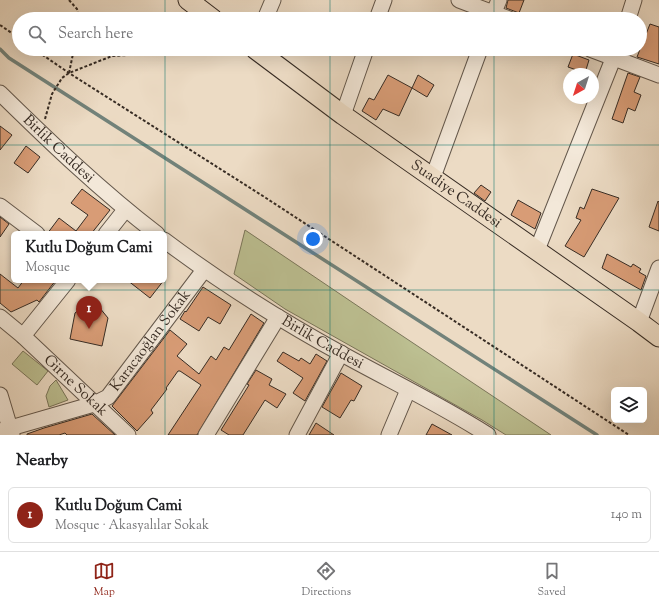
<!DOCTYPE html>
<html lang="en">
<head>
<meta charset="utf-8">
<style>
	:root { --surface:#fff; --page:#f6f6f6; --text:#202124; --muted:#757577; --line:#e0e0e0; --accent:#8f2418 }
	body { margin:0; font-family:"Sorts Mill Goudy",serif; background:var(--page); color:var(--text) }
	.controls { position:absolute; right:12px; bottom:12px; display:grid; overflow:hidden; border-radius:6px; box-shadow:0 4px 16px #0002 }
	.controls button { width:36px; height:36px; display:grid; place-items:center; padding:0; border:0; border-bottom:1px solid var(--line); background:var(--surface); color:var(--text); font:20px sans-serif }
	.compass { position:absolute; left:563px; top:68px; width:36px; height:36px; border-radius:50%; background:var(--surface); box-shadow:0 4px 16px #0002; rotate:219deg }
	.you { position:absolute; left:313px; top:239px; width:14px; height:14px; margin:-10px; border:3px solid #fff; border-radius:50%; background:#1a73e8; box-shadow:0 0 0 6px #1a73e833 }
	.badge { display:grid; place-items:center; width:26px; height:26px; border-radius:50%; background:var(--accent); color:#fff; font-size:13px; font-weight:700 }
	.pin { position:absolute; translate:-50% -33px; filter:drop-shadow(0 1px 2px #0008) }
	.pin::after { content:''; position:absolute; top:21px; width:14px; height:12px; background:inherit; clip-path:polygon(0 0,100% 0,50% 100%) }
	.popup { position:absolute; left:11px; top:231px; width:156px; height:52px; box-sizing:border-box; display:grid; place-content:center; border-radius:6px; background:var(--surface); filter:drop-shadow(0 1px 3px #0005); font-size:13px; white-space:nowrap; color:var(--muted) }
	.popup b { font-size:15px; color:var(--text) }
	.popup::after { content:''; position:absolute; left:50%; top:100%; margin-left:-8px; border:8px solid transparent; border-top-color:var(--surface) }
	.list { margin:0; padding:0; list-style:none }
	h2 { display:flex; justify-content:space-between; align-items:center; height:52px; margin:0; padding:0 16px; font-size:17px }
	h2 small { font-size:13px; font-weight:400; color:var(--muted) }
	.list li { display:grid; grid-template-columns:26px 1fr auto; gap:12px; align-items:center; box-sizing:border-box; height:56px; margin:0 8px 8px; padding:0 8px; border:1px solid var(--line); border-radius:6px }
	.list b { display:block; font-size:15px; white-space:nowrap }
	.list p { margin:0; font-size:13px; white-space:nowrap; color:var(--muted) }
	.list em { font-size:13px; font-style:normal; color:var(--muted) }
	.icon { flex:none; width:22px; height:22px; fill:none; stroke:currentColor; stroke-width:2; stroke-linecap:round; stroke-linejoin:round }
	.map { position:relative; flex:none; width:659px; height:435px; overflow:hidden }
	.search { position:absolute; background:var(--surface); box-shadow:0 4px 16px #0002; left:12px; right:12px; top:12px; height:44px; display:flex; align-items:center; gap:10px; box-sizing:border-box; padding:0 14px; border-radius:22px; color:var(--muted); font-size:15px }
	.sheet { height:116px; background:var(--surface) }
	nav { display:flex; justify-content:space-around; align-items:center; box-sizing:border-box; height:56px; border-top:1px solid var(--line); background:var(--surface); font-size:11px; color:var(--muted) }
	nav a { display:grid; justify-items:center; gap:2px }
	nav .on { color:var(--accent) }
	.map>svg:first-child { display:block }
	.green { fill:#bcbf91; stroke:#7a765a }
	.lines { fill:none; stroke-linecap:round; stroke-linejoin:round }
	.stream { stroke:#72827a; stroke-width:3.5 }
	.building { fill:#d89c76; stroke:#372c24 }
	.minor-casing { stroke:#64584c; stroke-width:17 }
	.major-casing { stroke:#372c24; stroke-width:21 }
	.path { stroke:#372c24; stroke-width:2; stroke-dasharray:3 2; stroke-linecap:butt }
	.minor { stroke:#f3e8d9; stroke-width:15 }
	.major { stroke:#ecdbc4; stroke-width:19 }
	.grid { fill:none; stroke:#0f766e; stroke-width:1; stroke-opacity:0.55 }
	.labels { text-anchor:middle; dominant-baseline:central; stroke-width:3; stroke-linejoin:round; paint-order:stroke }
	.street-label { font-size:15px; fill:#372c24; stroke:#f3e8d9 }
</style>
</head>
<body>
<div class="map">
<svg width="659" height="435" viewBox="0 0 659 435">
	<rect width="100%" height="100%" fill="#ecdbc4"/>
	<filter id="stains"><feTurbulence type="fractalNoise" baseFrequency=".005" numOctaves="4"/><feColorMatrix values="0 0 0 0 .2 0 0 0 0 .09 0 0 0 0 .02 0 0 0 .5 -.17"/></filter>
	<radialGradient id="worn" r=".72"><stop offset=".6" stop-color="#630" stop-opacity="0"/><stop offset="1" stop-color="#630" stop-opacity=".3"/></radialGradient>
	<g class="green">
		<path d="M245,230L383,323L551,435H506L482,420L285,309L234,274Z"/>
		<path d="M23,351L48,371L37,385L12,364Z"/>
		<path d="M56,380L68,400L49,407L46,396L50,386Z"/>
	</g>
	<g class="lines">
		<path class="stream" d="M0,49L9,58L597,435"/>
	</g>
	<g class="building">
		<path d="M508,0H524L519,13L506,8Z"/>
		<path d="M650,24L659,27V64L637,57Z"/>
		<path d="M573,54L589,60L585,73L568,67Z"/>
		<path d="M628,73L640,77L634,92L641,95L635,111L628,108L623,123L612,119Z"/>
		<path d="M388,75L412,88L399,116L383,109L376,120L362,111L369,98L374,100Z"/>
		<path d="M418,75L434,85L427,97L412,88Z"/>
		<path d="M0,126L12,135L0,150Z"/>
		<path d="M26,146L40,157L28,173L14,163Z"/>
		<path d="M481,185L491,192L485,201L474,193Z"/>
		<path d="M82,189L110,210L91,234H47L59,218L76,231L88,215L71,203Z"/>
		<path d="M592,189L619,198L584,257L565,246L581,220L576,218L580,207L584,209Z"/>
		<path d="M518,200L541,213L535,229L511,215Z"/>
		<path d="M658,201L659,202V231L649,227Z"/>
		<path d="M0,217L9,224L0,237Z"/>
		<path d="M607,254L631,267L633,264L641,269L639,272L646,276L641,290L602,268Z"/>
		<path d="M0,274L18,288L24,280H56L39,302L37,300L11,312L0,303Z"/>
		<path d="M127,280H164L150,298Z"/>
		<path d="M203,287L231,305L220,324L208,317L199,331L180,319L185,311L186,312Z"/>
		<path d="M88,298L99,302V307L108,318L102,346L70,339L75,313L86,304Z"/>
		<path d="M251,314L264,323L197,435H168L201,385L180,371H178L166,388L167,389L151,410L153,413L137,431L112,406L170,330L187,344L177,356L199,374L211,356L216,360L224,347L229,350Z"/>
		<path d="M283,352L299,361L301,358L310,364L316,354L327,361L305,401L293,393L303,378L277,361Z"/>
		<path d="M256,370L272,379L269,385L286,394L277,408L265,400L243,435H229L221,430L249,385L247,384Z"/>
		<path d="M341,373L362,386L354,401L351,400L340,418L322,407Z"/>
		<path d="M92,414L115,435H67L65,433L59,435H27V434L44,428Z"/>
		<path d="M316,423L334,435H309Z"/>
		<path d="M432,424L452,435H426Z"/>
	</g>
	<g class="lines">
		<g class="minor-casing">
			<g id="minor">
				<path d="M459,0L509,19"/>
				<path d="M265,19L273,0"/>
				<path d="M377,19L384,0"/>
				<path d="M491,19L499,0"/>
				<path d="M628,19L634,0"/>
				<path d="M590,49L659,75"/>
				<path id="s1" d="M0,93C50,142 101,191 157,234"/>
				<path d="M343,115L366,49"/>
				<path d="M433,177L480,49"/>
				<path d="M0,206L37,234"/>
				<path d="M106,234L125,210"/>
				<path id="s2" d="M164,240C220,282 280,320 342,354C391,381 441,405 488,435"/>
				<path d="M537,250L617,49"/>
				<path id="s3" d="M0,317L23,336L128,435"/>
				<path d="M639,322L659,268"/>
				<path d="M23,336L68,280"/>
				<path d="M0,395L12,435"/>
				<path id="s4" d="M0,431L94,404L108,397L204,270"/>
				<path d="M206,435L278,317"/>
				<path d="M297,435L341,353"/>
				<path d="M389,435L408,390"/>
			</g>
		</g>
		<g class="major-casing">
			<g id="major">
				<path d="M188,0L213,19"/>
				<path id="s5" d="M255,49L343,115L639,322L659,337"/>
			</g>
		</g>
		<g class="path">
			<path d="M69,0L77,9L79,19"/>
			<path d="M0,25L19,38"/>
			<path d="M34,49L69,73L266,198L629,435"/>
			<path d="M69,73L74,49"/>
			<path d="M45,119L52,94L62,78L69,73L112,56L143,54L156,49"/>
		</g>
		<use href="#minor" class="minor"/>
		<use href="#major" class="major"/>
	</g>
	<path class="grid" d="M165,0V19M330,0V19M494,0V19M165,49V435M330,49V435M494,49V435M0,145H659M0,290H659"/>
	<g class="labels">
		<g class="street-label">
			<text stroke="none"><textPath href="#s1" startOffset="81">Birlik Caddesi</textPath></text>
			<text stroke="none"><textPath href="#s5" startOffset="248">Suadiye Caddesi</textPath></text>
			<text stroke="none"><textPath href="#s4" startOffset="184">Karacaoğlan Sokak</textPath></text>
			<text stroke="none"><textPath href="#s2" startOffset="189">Birlik Caddesi</textPath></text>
			<text stroke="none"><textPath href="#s3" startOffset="102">Girne Sokak</textPath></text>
		</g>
	</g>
	<rect width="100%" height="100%" filter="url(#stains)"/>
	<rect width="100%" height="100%" fill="url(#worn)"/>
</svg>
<div class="controls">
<button><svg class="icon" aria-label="layers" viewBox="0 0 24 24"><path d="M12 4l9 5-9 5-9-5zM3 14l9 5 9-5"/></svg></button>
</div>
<svg class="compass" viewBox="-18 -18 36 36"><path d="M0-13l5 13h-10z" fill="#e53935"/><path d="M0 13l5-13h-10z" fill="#757577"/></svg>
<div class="you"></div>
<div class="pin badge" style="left:89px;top:329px">1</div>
<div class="popup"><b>Kutlu Doğum Cami</b>Mosque</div>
<div class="search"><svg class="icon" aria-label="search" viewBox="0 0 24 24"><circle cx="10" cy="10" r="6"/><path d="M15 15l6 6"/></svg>Search here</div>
</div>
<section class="sheet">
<h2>Nearby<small></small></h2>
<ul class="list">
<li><span class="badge">1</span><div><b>Kutlu Doğum Cami</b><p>Mosque · Akasyalılar Sokak</p></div><em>140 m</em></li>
</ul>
</section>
<nav>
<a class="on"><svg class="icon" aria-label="map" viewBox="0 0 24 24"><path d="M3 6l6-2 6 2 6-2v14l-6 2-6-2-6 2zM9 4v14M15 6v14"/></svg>Map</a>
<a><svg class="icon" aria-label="directions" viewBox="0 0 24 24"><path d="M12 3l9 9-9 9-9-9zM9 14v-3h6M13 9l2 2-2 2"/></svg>Directions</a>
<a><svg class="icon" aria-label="saved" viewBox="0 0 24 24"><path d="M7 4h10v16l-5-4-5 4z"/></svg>Saved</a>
</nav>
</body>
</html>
